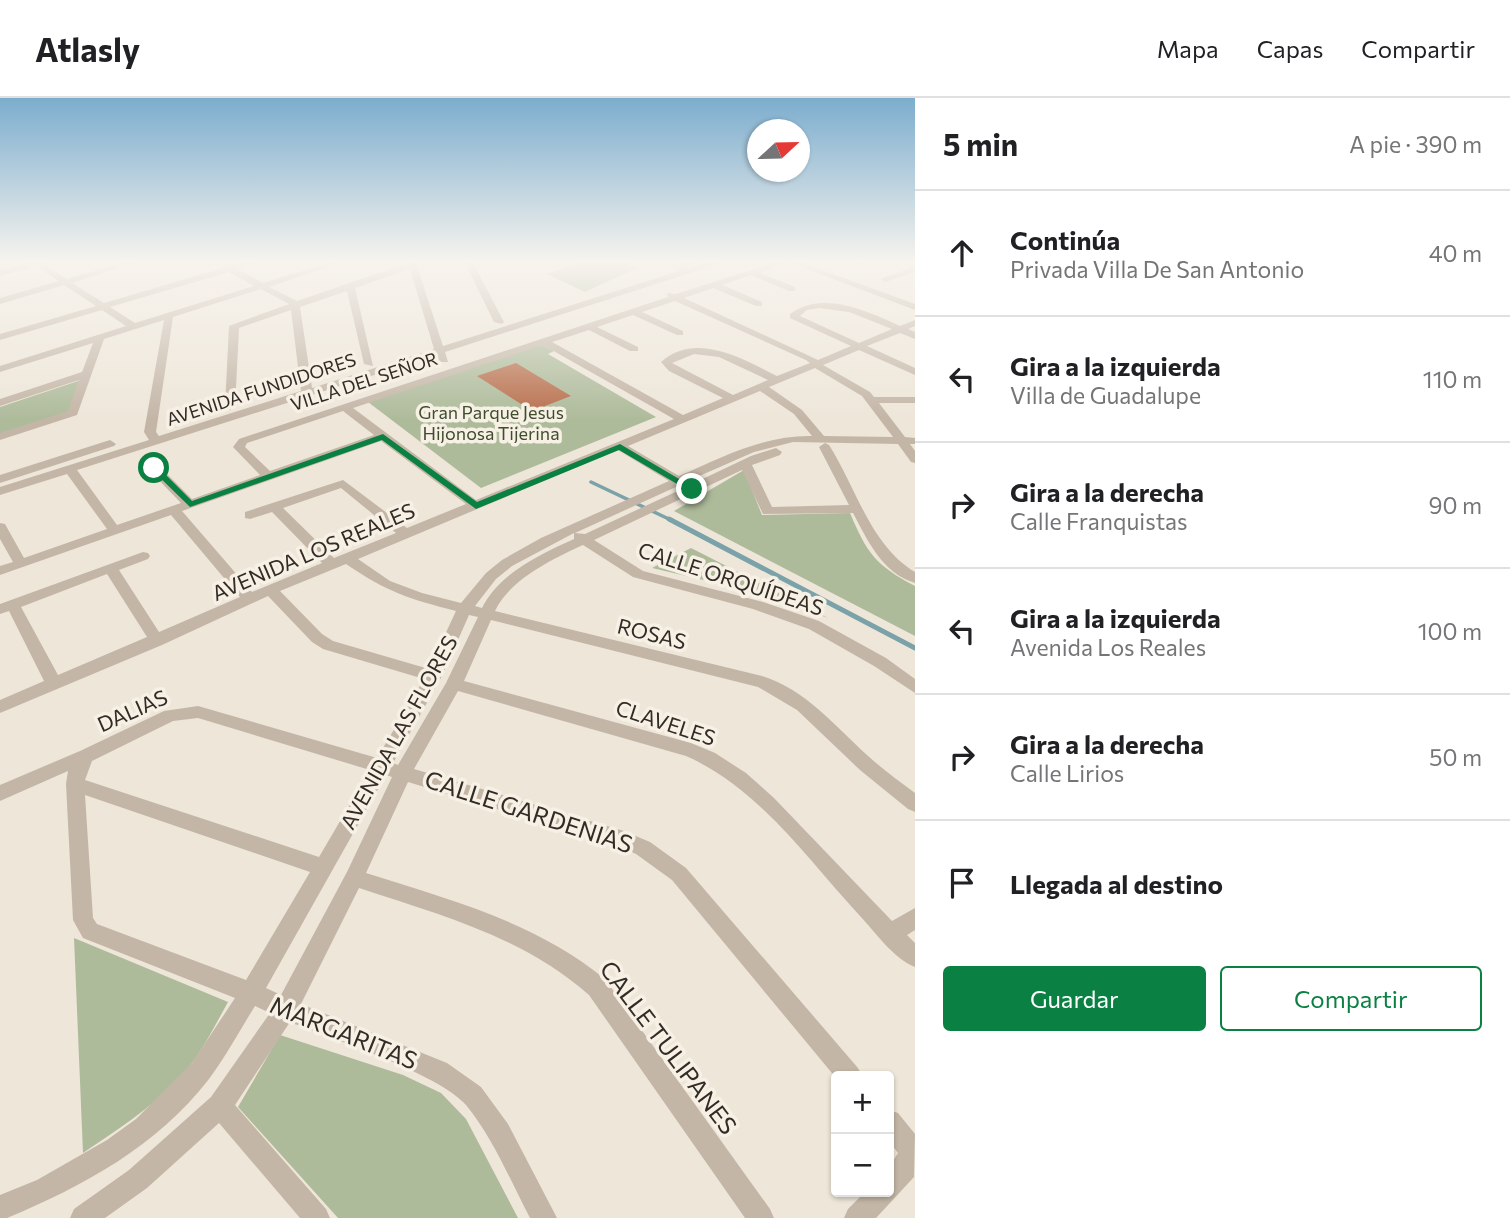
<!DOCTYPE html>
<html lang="es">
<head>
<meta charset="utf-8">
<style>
	:root { --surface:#fff; --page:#f6f6f6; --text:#202124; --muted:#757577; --line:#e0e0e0; --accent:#0b8043 }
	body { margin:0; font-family:Commissioner,sans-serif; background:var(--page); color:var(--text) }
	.controls { position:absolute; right:21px; bottom:21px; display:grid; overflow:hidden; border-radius:7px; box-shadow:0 2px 5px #0004 }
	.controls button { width:63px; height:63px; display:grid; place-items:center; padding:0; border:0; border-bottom:2px solid var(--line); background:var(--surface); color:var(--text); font:35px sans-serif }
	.compass { position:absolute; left:747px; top:21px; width:63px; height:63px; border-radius:50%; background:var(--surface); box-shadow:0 2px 5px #0004; rotate:68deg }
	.stop { position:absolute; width:21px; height:21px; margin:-16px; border:5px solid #0b8043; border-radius:50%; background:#fff }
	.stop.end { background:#0b8043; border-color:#fff; box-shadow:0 2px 7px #0008 }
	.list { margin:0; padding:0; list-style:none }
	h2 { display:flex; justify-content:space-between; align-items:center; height:91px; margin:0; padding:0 28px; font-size:30px }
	h2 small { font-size:23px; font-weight:400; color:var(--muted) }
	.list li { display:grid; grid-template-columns:46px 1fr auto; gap:21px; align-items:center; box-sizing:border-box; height:126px; padding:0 28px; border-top:2px solid var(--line) }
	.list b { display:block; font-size:26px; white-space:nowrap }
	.list p { margin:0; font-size:23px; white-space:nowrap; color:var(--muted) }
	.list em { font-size:23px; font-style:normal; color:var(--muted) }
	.actions { display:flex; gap:14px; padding:21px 28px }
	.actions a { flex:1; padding:16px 0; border:2px solid var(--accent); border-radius:7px; text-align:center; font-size:24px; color:var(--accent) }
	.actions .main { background:var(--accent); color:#fff }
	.icon { flex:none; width:38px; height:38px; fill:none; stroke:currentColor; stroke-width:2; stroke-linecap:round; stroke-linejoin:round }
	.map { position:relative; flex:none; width:915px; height:1120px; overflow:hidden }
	header { display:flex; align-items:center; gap:42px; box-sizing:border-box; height:98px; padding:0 35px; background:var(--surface); border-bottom:2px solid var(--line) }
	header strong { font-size:33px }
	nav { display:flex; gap:38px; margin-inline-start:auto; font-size:24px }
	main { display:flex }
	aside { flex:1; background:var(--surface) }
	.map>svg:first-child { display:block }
	.green { fill:#aebb9b }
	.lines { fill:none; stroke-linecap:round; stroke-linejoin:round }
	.stream-far1 { stroke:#7ba2a8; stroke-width:3.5 }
	.stream { stroke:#7ba2a8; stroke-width:5 }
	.building { fill:#b86f4d }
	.minor { fill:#c4b6a7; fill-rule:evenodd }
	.route { fill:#0b8043 }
	.labels { text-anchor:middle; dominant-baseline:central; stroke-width:7; stroke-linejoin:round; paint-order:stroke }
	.far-street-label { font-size:18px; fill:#322b26; stroke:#f6f0e5 }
	.far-park-label { font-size:18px; fill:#3f4d2d; stroke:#f6f0e5 }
	.street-label { font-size:21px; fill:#322b26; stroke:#f6f0e5 }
	.near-street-label { font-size:24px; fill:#322b26; stroke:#f6f0e5 }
</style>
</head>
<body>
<header>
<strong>Atlasly</strong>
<nav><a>Mapa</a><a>Capas</a><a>Compartir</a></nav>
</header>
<main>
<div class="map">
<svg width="915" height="1120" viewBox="0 0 915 1120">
	<rect width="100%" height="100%" fill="#eee6d9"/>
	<g class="green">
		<path d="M578,165H625L637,170L585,194L547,176Z"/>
		<path d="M541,246L554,253L548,256L656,319L481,390L368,304Z"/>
		<path d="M81,282L71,316L0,336V309Z"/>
		<path d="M744,372L762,417L850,415C867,455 875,467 915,488V538L674,413Z"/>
		<path d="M691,450L828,520L760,495L652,470Z"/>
		<path d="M74,840L228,904C213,931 199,960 178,982C150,1011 115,1033 83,1055Z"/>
		<path d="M280,937L403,977L441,995L466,1021L518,1120H338L238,1009Z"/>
	</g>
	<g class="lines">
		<path class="stream-far1" d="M591,384L673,423"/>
		<path class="stream" d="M669,421L915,550"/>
	</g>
	<path class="building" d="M516,265L571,298L532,313L477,278Z"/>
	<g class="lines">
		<g class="minor">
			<path d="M30,165H42L67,181L122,165H134L72,185L104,205L223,170L226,166L253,165L237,171L263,185L328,165H339L269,189L297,203L408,165H416L443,248L676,174L684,165H692L688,171L709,165H721L445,254L448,264H440L437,257L77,372L117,427L181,405L150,373V367H158L192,401L260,377L233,349L239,341L668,199L667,195L676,196L773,165H784L760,175L795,189V193H789L751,177L722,187L762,204V208H756L713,190L684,200L818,262L851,248L790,220V216C824,192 866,213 900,228L915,222V228L908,231L915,234V241L900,235L867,248L915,270V277L859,252L823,267L870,294L874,299H915V305H879L905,339L915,340V346H910L915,353V365L911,364L898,346L793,344L754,354L688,383L690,387L751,358L776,350L782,354L780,357L752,367L772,409L849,407L819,349L825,345L829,347C856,389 870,447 915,474V485C882,475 868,443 853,415L763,416L742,372L594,442L643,473L763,504L819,523L886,560L915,581V595L874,568L809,531L753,511L633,479L583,447C553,461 510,481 495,513L762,578C805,591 835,628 867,657C882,671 899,683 915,695V714L908,711L860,672L797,612L758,589L491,522L464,583L691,645L715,655L746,675L774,700L892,823L915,810V832L907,837L915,845V869C894,861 876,835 860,818C808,762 759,690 686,658L458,593L414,671L624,733L650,744L686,770L858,970L862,978L836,980L672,782L636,756L619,748L408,684L366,775C451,802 535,824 605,881L770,1111L774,1120H745L589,897C521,838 443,818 359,790L301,906L447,965L481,989L508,1026L557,1120H530C510,1082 493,1040 466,1007C439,976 333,941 290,924L235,1007L326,1111L330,1120H300L219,1025L147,1090L105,1120H70L74,1111L129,1072L211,999L270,915L255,908C240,932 226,958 209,981C157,1048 84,1088 7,1120H0V1097L37,1082L107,1042L136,1021L192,965L235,900L83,840L73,822L66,686L68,673L0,703V687L80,653L164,613L198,608L377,660L424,581L323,551L312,544L268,498L162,547L0,615V602L44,583L9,513L0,516V506L143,454L148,455L150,458L148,461L119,472L159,534L240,499L171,417L0,477V468L13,464L0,441V425L5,426L24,460L107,431L67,376L0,397V389L149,342L144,334L164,222L104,241L77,317L0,342V335L68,313L79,282L0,308V301L82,274L93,245L0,274V268L126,228L102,212L0,242V236L96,208L64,187L0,206V200L59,183L36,168L0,178V172ZM410,171L434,251L312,290L300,209L347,193L364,266L373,268L355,190ZM229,174L254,188L135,225L110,209ZM261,191L289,206L229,228L225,309L230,312L235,309L239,230L291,212L301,293L159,338L156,334L173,219ZM675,203L806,262L810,265L777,278C743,261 696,233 661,264L669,273L723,300L683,317L552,244L589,232L630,253H638V249L597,229L633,217L677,237H683V233L642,214ZM819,210L849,214L892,231L859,245L800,218L807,212ZM543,247L674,321L476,402L353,310ZM694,256L719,259L768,282L733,297L672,265ZM815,270L862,298L893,339L824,338L802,312L769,289ZM760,293L794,316L812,338C764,337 722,359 679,378L628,348ZM343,313L374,337L270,373L245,349L247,345ZM381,343L466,406L407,430L343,382L245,414V420L250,421L272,414L322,465L252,494L182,413ZM618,352L669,383L541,440L502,462L486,475L461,505L422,495L390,483L358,461ZM678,388L684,390L585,436L575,435ZM341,390L396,435L334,460L283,410ZM574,435V441C541,456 499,475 482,510L475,508L496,481L512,468ZM346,466C387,494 409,501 456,513L429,571L333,543L322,536L280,493ZM107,476L147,539L58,577L21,509ZM469,517L478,519L446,585L398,667L393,665L442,578ZM198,620L370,672L319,759L85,682L92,663L173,623ZM386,677L392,679L347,774L281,897L266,890ZM85,697L310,774L246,882L97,826L93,820Z"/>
			<path d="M465,165H473L504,224L502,226L494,224Z"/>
			<path d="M791,165H802L915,206V212Z"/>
			<path d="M855,165H866L867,166L863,168Z"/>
			<path d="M915,168V174L885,184L881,181Z"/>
			<path d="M110,342L116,346L114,348L0,385V377Z"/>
			<path d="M889,1012L898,1015L915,1036L914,1079L876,1120H844L848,1111L865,1094H889V1069L898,1055L889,1043Z"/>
		</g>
	</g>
	<linearGradient id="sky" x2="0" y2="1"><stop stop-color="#7cadce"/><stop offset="0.51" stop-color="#f7f4ee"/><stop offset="1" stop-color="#f7f4ee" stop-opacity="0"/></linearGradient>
	<rect width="915" height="321" fill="url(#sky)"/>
	<path class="route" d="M383,336L477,404L620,346L696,391L689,393L619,352L476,411L382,342L190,409L150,370L157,368L192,403Z"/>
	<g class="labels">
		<g class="far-street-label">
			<text transform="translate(364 283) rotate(-18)">VILLA DEL SEÑOR</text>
			<text transform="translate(261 291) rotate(-18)">AVENIDA FUNDIDORES</text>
		</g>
		<g class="far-park-label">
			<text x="491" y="314">Gran Parque Jesus<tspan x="491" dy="21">Hijonosa Tijerina</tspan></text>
		</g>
		<g class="street-label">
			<text transform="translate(313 453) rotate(-23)">AVENIDA LOS REALES</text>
			<text transform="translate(731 480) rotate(18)">CALLE ORQUÍDEAS</text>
			<text transform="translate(652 535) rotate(14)">ROSAS</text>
			<text transform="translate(132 612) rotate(-24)">DALIAS</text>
			<text transform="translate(666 624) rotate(18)">CLAVELES</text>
			<text transform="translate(398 634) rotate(-61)">AVENIDA LAS FLORES</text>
		</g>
		<g class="near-street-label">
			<text transform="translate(529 713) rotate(18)">CALLE GARDENIAS</text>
			<text transform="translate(344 934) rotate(22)">MARGARITAS</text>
			<text transform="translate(669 949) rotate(53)">CALLE TULIPANES</text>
		</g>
	</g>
</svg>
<div class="controls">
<button>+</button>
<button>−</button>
</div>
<svg class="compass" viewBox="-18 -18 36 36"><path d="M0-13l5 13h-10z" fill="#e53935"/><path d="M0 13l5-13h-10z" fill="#757577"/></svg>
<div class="stop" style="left:154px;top:370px"></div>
<div class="stop end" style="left:692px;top:391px"></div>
</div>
<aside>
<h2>5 min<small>A pie · 390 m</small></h2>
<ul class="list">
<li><svg class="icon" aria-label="ahead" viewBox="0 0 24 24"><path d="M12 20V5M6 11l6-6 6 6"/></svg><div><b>Continúa</b><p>Privada Villa De San Antonio</p></div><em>40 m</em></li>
<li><svg class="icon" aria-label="left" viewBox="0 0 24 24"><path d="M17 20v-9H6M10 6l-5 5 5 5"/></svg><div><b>Gira a la izquierda</b><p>Villa de Guadalupe</p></div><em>110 m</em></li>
<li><svg class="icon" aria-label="right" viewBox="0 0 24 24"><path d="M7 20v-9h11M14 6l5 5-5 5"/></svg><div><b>Gira a la derecha</b><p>Calle Franquistas</p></div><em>90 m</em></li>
<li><svg class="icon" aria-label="left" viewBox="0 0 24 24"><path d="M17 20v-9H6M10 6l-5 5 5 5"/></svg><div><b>Gira a la izquierda</b><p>Avenida Los Reales</p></div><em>100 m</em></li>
<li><svg class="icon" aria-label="right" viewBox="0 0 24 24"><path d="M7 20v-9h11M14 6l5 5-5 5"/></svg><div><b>Gira a la derecha</b><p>Calle Lirios</p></div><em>50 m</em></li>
<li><svg class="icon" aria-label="arrive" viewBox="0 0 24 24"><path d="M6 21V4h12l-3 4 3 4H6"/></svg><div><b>Llegada al destino</b></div></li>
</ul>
<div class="actions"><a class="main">Guardar</a><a>Compartir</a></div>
</aside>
</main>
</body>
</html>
